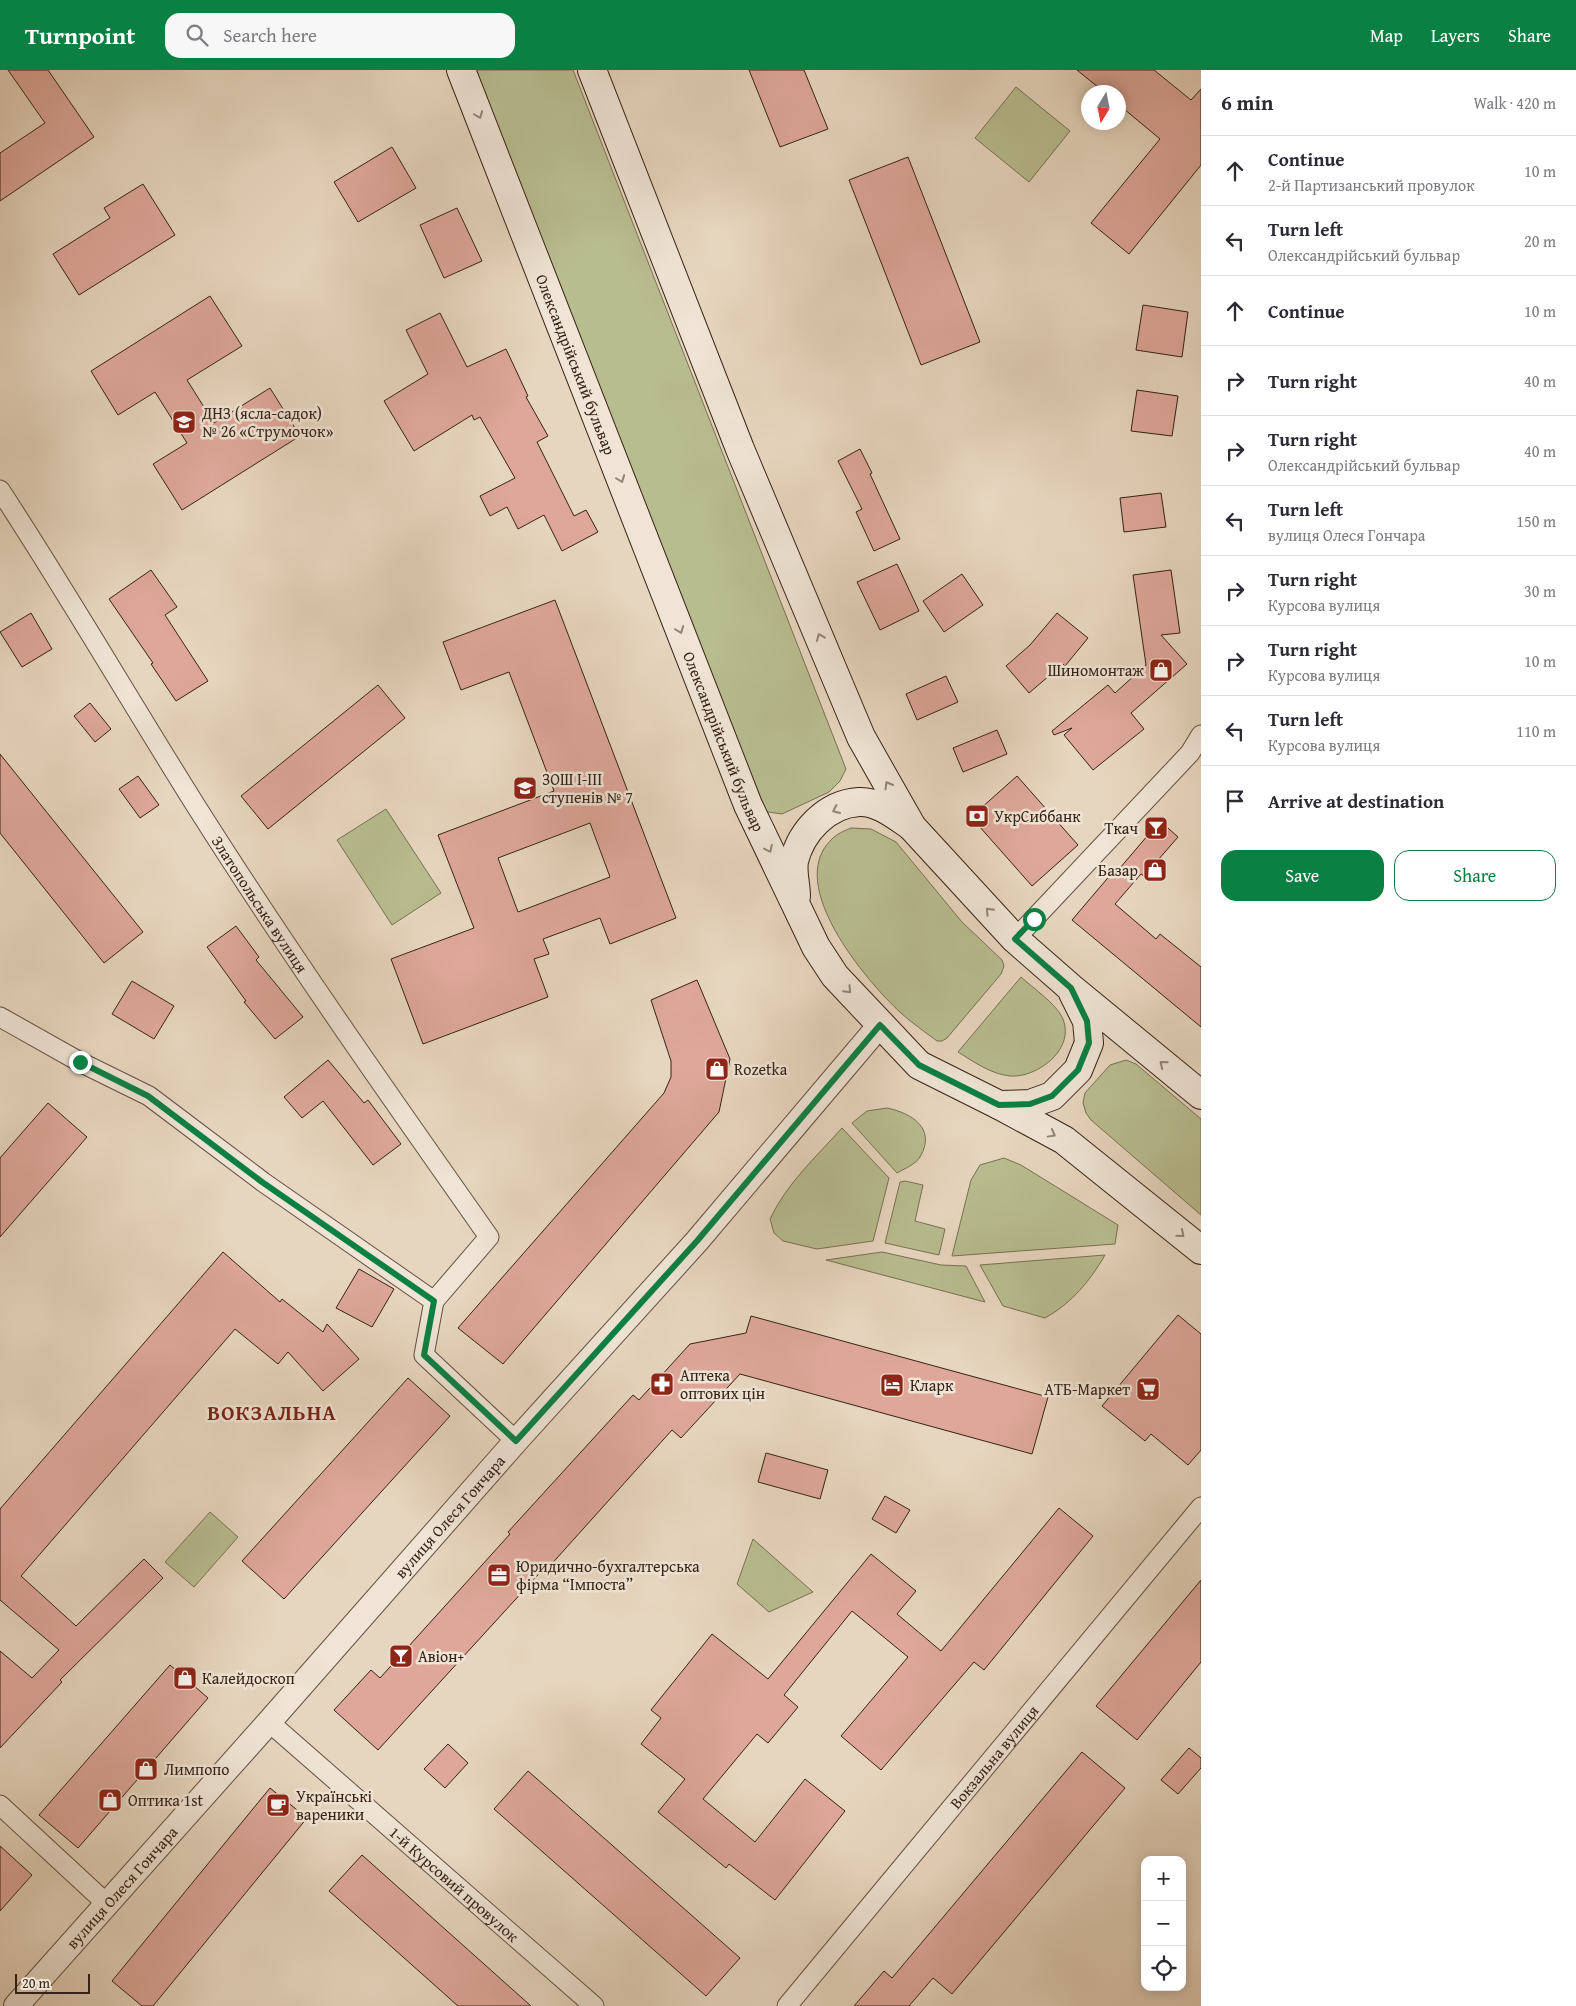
<!DOCTYPE html>
<html lang="en">
<head>
<meta charset="utf-8">
<style>
	:root { --surface:#fff; --page:#f7f7f7; --text:#2b2b33; --muted:#7c7c81; --line:#e1e1e2; --accent:#0b8043 }
	body { margin:0; font-family:"Gentium Book Plus",serif; background:var(--page); color:var(--text) }
	.controls { position:absolute; right:15px; bottom:15px; display:grid; overflow:hidden; border-radius:10px; box-shadow:0 2px 12px #0003 }
	.controls button { width:45px; height:45px; display:grid; place-items:center; padding:0; border:0; border-bottom:1px solid var(--line); background:var(--surface); color:var(--text); font:25px sans-serif }
	.compass { position:absolute; left:1081px; top:15px; width:45px; height:45px; border-radius:50%; background:var(--surface); box-shadow:0 2px 12px #0003; rotate:190deg }
	.scale { position:absolute; left:15px; bottom:12px; width:75px; box-sizing:border-box; padding-left:5px; border:2px solid #372216; border-top:0; font-size:14px; line-height:18px; white-space:nowrap; color:#372216; -webkit-text-stroke:4px #efe4d5; paint-order:stroke }
	.stop { position:absolute; width:15px; height:15px; margin:-11px; border:4px solid #0b8043; border-radius:50%; background:#fff }
	.stop.end { background:#0b8043; border-color:#fff; box-shadow:0 1px 5px #0008 }
	.list { margin:0; padding:0; list-style:none }
	h2 { display:flex; justify-content:space-between; align-items:center; height:65px; margin:0; padding:0 20px; font-size:21px }
	h2 small { font-size:16px; font-weight:400; color:var(--muted) }
	.list li { display:grid; grid-template-columns:32px 1fr auto; gap:15px; align-items:center; box-sizing:border-box; height:70px; padding:0 20px; border-top:1px solid var(--line) }
	.list b { display:block; font-size:19px; white-space:nowrap }
	.list p { margin:0; font-size:16px; white-space:nowrap; color:var(--muted) }
	.list em { font-size:16px; font-style:normal; color:var(--muted) }
	.actions { display:flex; gap:10px; padding:15px 20px }
	.actions a { flex:1; padding:11px 0; border:1px solid var(--accent); border-radius:15px; text-align:center; font-size:18px; color:var(--accent) }
	.actions .main { background:var(--accent); color:#fff }
	.icon { flex:none; width:28px; height:28px; fill:none; stroke:currentColor; stroke-width:2; stroke-linecap:round; stroke-linejoin:round }
	.map { position:relative; flex:none; width:1201px; height:1936px; overflow:hidden }
	header { display:flex; align-items:center; gap:30px; box-sizing:border-box; height:70px; padding:0 25px; background:var(--accent); color:#fff }
	header strong { font-size:24px }
	nav { display:flex; gap:28px; margin-inline-start:auto; font-size:18px }
	.search { width:350px; height:45px; background:var(--page); display:flex; align-items:center; gap:12px; box-sizing:border-box; padding:0 18px; border-radius:15px; color:var(--muted); font-size:19px }
	main { display:flex }
	aside { flex:1; background:var(--surface) }
	.map>svg:first-child { display:block }
	.green { fill:#b8bd90; stroke:#787053 }
	.building { fill:#dea79a; stroke:#372216; fill-rule:evenodd }
	.lines { fill:none; stroke-linecap:round; stroke-linejoin:round }
	.minor-casing { stroke:#634f40; stroke-width:21 }
	.tertiary-casing { stroke:#634f40; stroke-width:26 }
	.secondary-casing { stroke:#372216; stroke-width:30 }
	.minor { stroke:#efe4d5; stroke-width:19 }
	.tertiary { stroke:#efe4d5; stroke-width:24 }
	.secondary { stroke:#efe4d5; stroke-width:28 }
	.oneway { stroke:#938376 }
	.route { stroke:#0b8043; stroke-width:6 }
	.labels { text-anchor:middle; dominant-baseline:central; stroke-width:5; stroke-linejoin:round; paint-order:stroke }
	.street-label { font-size:16px; fill:#372216; stroke:#efe4d5 }
	.poi-label { font-size:16px; fill:#372216; stroke:#efe4d5; text-anchor:start }
	.district-label { font-size:21px; font-weight:bold; letter-spacing:1px; fill:#7a1f14; stroke:#efe4d5 }
</style>
</head>
<body>
<header>
<strong>Turnpoint</strong>
<div class="search"><svg class="icon" aria-label="search" viewBox="0 0 24 24"><circle cx="10" cy="10" r="6"/><path d="M15 15l6 6"/></svg>Search here</div>
<nav><a>Map</a><a>Layers</a><a>Share</a></nav>
</header>
<main>
<div class="map">
<svg width="1201" height="1936" viewBox="0 0 1201 1936">
	<rect width="100%" height="100%" fill="#e7d6bf"/>
	<filter id="stains"><feTurbulence type="fractalNoise" baseFrequency=".004" numOctaves="4"/><feColorMatrix values="0 0 0 0 .2 0 0 0 0 .09 0 0 0 0 .02 0 0 0 .5 -.17"/></filter>
	<radialGradient id="worn" r=".72"><stop offset=".6" stop-color="#630" stop-opacity="0"/><stop offset="1" stop-color="#630" stop-opacity=".3"/></radialGradient>
	<g class="green">
		<path d="M474,0H573L846,699L840,711L829,722L782,744L768,742L760,735Z"/>
		<path d="M1016,17L1070,61L1029,112L975,68Z"/>
		<path d="M386,739L441,823L392,855L337,770Z"/>
		<path d="M851,758L871,759L896,772L962,852L1002,890L1004,896L1001,904L947,968L942,971H937C925,962 912,953 901,943C866,911 785,815 831,770C836,764 844,761 851,758Z"/>
		<path d="M1021,907C1033,918 1055,933 1062,947C1077,978 1038,1008 1010,1006C991,1004 974,992 958,982Z"/>
		<path d="M1126,990L1136,994L1201,1049V1145L1091,1050L1086,1043L1083,1033L1085,1023L1110,995Z"/>
		<path d="M887,1038C911,1043 937,1058 920,1087C916,1094 904,1099 897,1103L852,1053L867,1041Z"/>
		<path d="M842,1058L889,1108L873,1171L817,1179L783,1171L774,1163L770,1149C787,1113 816,1087 842,1058Z"/>
		<path d="M1004,1088L1021,1095L1118,1155L1115,1174L952,1186L971,1110L980,1095Z"/>
		<path d="M905,1111L923,1115L915,1151L945,1159L939,1185L885,1173L900,1112Z"/>
		<path d="M882,1182L941,1195L966,1196L985,1232L826,1190Z"/>
		<path d="M1105,1185C1090,1211 1072,1233 1045,1248L1003,1236L980,1195Z"/>
		<path d="M210,1442L238,1467L194,1517L165,1492Z"/>
		<path d="M753,1469L813,1522L769,1542L737,1514Z"/>
	</g>
	<g class="building">
		<path d="M8,0H48L94,67L0,131V83L45,53Z"/>
		<path d="M749,0H804L828,59L780,77Z"/>
		<path d="M1077,0H1154L1191,30L1201,19V95L1129,184L1091,153L1160,69L1118,34V22H1104Z"/>
		<path d="M392,77L416,118L358,152L334,112Z"/>
		<path d="M908,87L980,272L921,295L849,110Z"/>
		<path d="M143,114L175,165L79,225L53,184L110,148L104,138Z"/>
		<path d="M457,138L482,191L444,208L420,155Z"/>
		<path d="M210,226L242,276L187,310L214,353L270,318L300,366L182,440L153,394L187,373L155,322L118,345L91,301Z"/>
		<path d="M1143,235L1188,242L1182,287L1136,280Z"/>
		<path d="M440,243L467,297L506,279L528,326L526,327L548,366L537,372L574,446L586,440L598,462L562,481L544,445L518,459L507,437L490,446L480,426L515,408L480,347L474,350L472,345L414,381L384,331L428,304L406,260Z"/>
		<path d="M1137,320L1178,326L1172,366L1131,361Z"/>
		<path d="M860,379L872,403L870,404L900,469L874,481L856,442L862,439L838,391Z"/>
		<path d="M1161,423L1166,457L1124,462L1120,428Z"/>
		<path d="M897,494L919,541L880,560L857,512Z"/>
		<path d="M151,500L177,537L165,545L208,611L176,631L151,594L153,593L109,529Z"/>
		<path d="M1171,500L1180,563L1161,565L1187,594L1131,643L1144,659L1093,700L1064,665L1072,658L1054,665L1052,661L1108,615L1115,623L1146,595L1133,505Z"/>
		<path d="M962,504L983,535L944,562L923,531Z"/>
		<path d="M555,530L676,848L610,874L600,848L543,869L549,884L534,889L548,927L423,974L391,889L474,858L438,765L554,721L509,602L461,620L443,572ZM590,753L610,807L518,842L498,788Z"/>
		<path d="M31,543L52,579L22,597L0,562Z"/>
		<path d="M1057,543L1088,568L1065,596L1063,594L1029,623L1006,596L1030,575Z"/>
		<path d="M946,606L958,632L917,650L906,624Z"/>
		<path d="M378,615L405,648L268,759L241,726Z"/>
		<path d="M90,633L111,659L95,672L74,646Z"/>
		<path d="M997,660L1007,684L963,702L953,678Z"/>
		<path d="M0,684L143,862L104,893L0,763Z"/>
		<path d="M138,706L159,735L140,748L119,719Z"/>
		<path d="M1017,706L1078,775L1032,816L971,747Z"/>
		<path d="M1160,751L1178,767L1144,806L1141,804L1115,834L1156,869L1160,864L1201,897V957L1072,850L1112,803L1114,805Z"/>
		<path d="M236,856L259,887L256,890L303,947L275,969L244,932L246,931L207,877Z"/>
		<path d="M697,910L730,989L719,1042L503,1294L458,1258L664,1023L671,1007V991L651,930Z"/>
		<path d="M132,911L174,936L154,969L112,944Z"/>
		<path d="M328,990L364,1033L368,1030L401,1074L373,1095L323,1031L302,1048L284,1027Z"/>
		<path d="M48,1033L87,1067L0,1167V1088Z"/>
		<path d="M223,1182L280,1232L282,1229L323,1262L327,1254L359,1289L323,1321L288,1282L278,1294L235,1259L21,1506L76,1556L144,1489L163,1508L60,1610L62,1612L0,1678V1581L32,1608L59,1580L0,1530V1439Z"/>
		<path d="M359,1199L394,1219L372,1257L336,1238Z"/>
		<path d="M1178,1245L1201,1264V1380L1188,1395L1151,1364L1145,1371L1102,1336Z"/>
		<path d="M751,1246L1048,1327L1032,1384L740,1304L681,1368L672,1360L548,1498L546,1496L378,1680L334,1640L371,1600L380,1608L510,1464L508,1462L633,1325L639,1330L690,1274L746,1263Z"/>
		<path d="M408,1308L450,1346L284,1529L242,1491Z"/>
		<path d="M766,1383L828,1400L820,1429L758,1412Z"/>
		<path d="M885,1426L910,1440L896,1463L872,1449Z"/>
		<path d="M1059,1438L1093,1466L984,1600L974,1592L881,1700L841,1666L908,1587L852,1541L784,1625L798,1637L768,1673L757,1664L703,1729L755,1772L805,1709L845,1741L775,1830L729,1794L726,1798L658,1742L685,1709L641,1674L661,1648L651,1640L712,1564L768,1609L871,1484L916,1521L897,1544L941,1581Z"/>
		<path d="M1201,1510V1592L1137,1670L1096,1636Z"/>
		<path d="M170,1595L208,1628L78,1778L39,1745Z"/>
		<path d="M448,1674L468,1693L445,1718L424,1699Z"/>
		<path d="M1189,1678L1201,1688V1698L1178,1724L1161,1710Z"/>
		<path d="M1082,1682L1125,1718L952,1924L933,1908L909,1936H854L884,1901L892,1908Z"/>
		<path d="M528,1701L740,1888L706,1926L494,1739Z"/>
		<path d="M270,1718L307,1748L153,1936H142L112,1911Z"/>
		<path d="M0,1776L32,1805L0,1841Z"/>
		<path d="M362,1785L531,1936H458L329,1821Z"/>
	</g>
	<g class="lines">
		<g class="minor-casing">
			<g id="minor">
				<path id="s1" d="M0,420C68,524 130,631 196,736C289,883 389,1025 489,1167L434,1231"/>
				<path d="M1015,869L1190,683L1201,665"/>
				<path d="M0,947L80,992L149,1026L263,1112L434,1231L424,1285L516,1371"/>
				<path id="s2" d="M269,1652L594,1936"/>
				<path d="M0,1735L107,1834"/>
				<path id="s3" d="M787,1936L1201,1437"/>
			</g>
		</g>
		<g class="tertiary-casing">
			<g id="tertiary">
				<path id="s4" d="M16,1936L269,1652L516,1371L697,1171L880,955"/>
			</g>
		</g>
		<g class="secondary-casing">
			<g id="secondary">
				<path id="s5" d="M461,0L748,735L816,877L835,906L919,995L999,1035L1064,1070L1201,1180"/>
				<path d="M592,0L740,379L861,667L912,757L1015,869L1071,918L1201,1025"/>
				<path d="M796,826C796,816 792,801 794,791C801,762 826,734 859,732C878,731 896,746 911,756"/>
				<path d="M999,1035L1030,1034L1052,1026L1078,1000L1089,973L1087,951L1073,923"/>
			</g>
		</g>
		<use href="#minor" class="minor"/>
		<use href="#tertiary" class="tertiary"/>
		<use href="#secondary" class="secondary"/>
	</g>
	<defs><path id="oneway-chevron" d="M-2-3.5L2.5 0L-2 3.5" fill="none" stroke-width="1.6" stroke-linecap="round" stroke-linejoin="round" transform="scale(1.25)"/></defs>
	<g class="oneway">
		<use href="#oneway-chevron" transform="translate(479 45) rotate(69)"/>
		<use href="#oneway-chevron" transform="translate(621 409) rotate(69)"/>
		<use href="#oneway-chevron" transform="translate(680 560) rotate(69)"/>
		<use href="#oneway-chevron" transform="translate(820 567) rotate(-113)"/>
		<use href="#oneway-chevron" transform="translate(888 715) rotate(-120)"/>
		<use href="#oneway-chevron" transform="translate(836 740) rotate(156)"/>
		<use href="#oneway-chevron" transform="translate(769 779) rotate(65)"/>
		<use href="#oneway-chevron" transform="translate(989 841) rotate(-133)"/>
		<use href="#oneway-chevron" transform="translate(848 920) rotate(47)"/>
		<use href="#oneway-chevron" transform="translate(1163 994) rotate(-141)"/>
		<use href="#oneway-chevron" transform="translate(1052 1064) rotate(29)"/>
		<use href="#oneway-chevron" transform="translate(1181 1164) rotate(40)"/>
	</g>
	<g class="lines">
		<path class="route" d="M80,992L148,1026L262,1112L434,1231L424,1285L516,1371L697,1171L880,955L919,995L999,1035L1030,1034L1052,1026L1078,1000L1089,973L1087,951L1071,918L1015,869L1034,849"/>
	</g>
	<defs>
		<g id="school-square" transform="scale(1.25)"><rect x="-9" y="-9" width="18" height="18" rx="4" fill="#8f2418" stroke="#efe4d5"/><path d="M0-5L7-2L0 1L-7-2ZM-4 1L0 2.5L4 1V4Q0 6-4 4Z" fill="#fff"/></g>
		<g id="shop-square" transform="scale(1.25)"><rect x="-9" y="-9" width="18" height="18" rx="4" fill="#8f2418" stroke="#efe4d5"/><path d="M-5-2.5h2.3a2.7 3.5 0 0 1 5.4 0H5L5.5 6h-11ZM-1.5-2.5h3a1.5 2.3 0 0 0-3 0Z" fill="#fff"/></g>
		<g id="bank-square" transform="scale(1.25)"><rect x="-9" y="-9" width="18" height="18" rx="4" fill="#8f2418" stroke="#efe4d5"/><path d="M-6-4H6V4H-6ZM0-2.3a2.3 2.3 0 1 0 0 4.6a2.3 2.3 0 1 0 0-4.6Z" fill="#fff"/></g>
		<g id="bar-square" transform="scale(1.25)"><rect x="-9" y="-9" width="18" height="18" rx="4" fill="#8f2418" stroke="#efe4d5"/><path d="M-6-5H6L.8 .8V4.5H3.5V6h-7V4.5H-.8V.8Z" fill="#fff"/></g>
		<g id="pharmacy-square" transform="scale(1.25)"><rect x="-9" y="-9" width="18" height="18" rx="4" fill="#8f2418" stroke="#efe4d5"/><path d="M-2-6h4v4h4v4h-4v4h-4v-4h-4v-4h4Z" fill="#fff"/></g>
		<g id="hotel-square" transform="scale(1.25)"><rect x="-9" y="-9" width="18" height="18" rx="4" fill="#8f2418" stroke="#efe4d5"/><path d="M-6-4.5h1.5V1H6V5H4.5V3h-9V5H-6ZM-4 0a1.8 1.8 0 1 1 3.6 0ZM.5 0V-2.5h3Q6-2.5 6 0Z" fill="#fff"/></g>
		<g id="supermarket-square" transform="scale(1.25)"><rect x="-9" y="-9" width="18" height="18" rx="4" fill="#8f2418" stroke="#efe4d5"/><path d="M-6-5.5h2.5l.6 2H6L4.5 2H-2.5L-4.4-4H-6ZM-1.5 3.2a1.3 1.3 0 1 0 .1 0ZM3 3.2a1.3 1.3 0 1 0 .1 0Z" fill="#fff"/></g>
		<g id="office-square" transform="scale(1.25)"><rect x="-9" y="-9" width="18" height="18" rx="4" fill="#8f2418" stroke="#efe4d5"/><path d="M-6-3h4V-5.5h4V-3h4V5H-6ZM-1-4.5V-3h2v-1.5ZM-6 0V1H6V0Z" fill="#fff"/></g>
		<g id="cafe-square" transform="scale(1.25)"><rect x="-9" y="-9" width="18" height="18" rx="4" fill="#8f2418" stroke="#efe4d5"/><path d="M-5.5-4.5H6V0H3Q3 3.5 0 3.5H-2.5Q-5.5 3.5-5.5 0ZM3-3.2v2h1.7v-2ZM-6 4.5H4V6H-6Z" fill="#fff"/></g>
	</defs>
	<g fill-rule="evenodd">
		<use href="#school-square" x="184" y="352"/>
		<use href="#shop-square" x="1161" y="600"/>
		<use href="#school-square" x="525" y="718"/>
		<use href="#bank-square" x="977" y="746"/>
		<use href="#bar-square" x="1156" y="758"/>
		<use href="#shop-square" x="1155" y="800"/>
		<use href="#shop-square" x="717" y="999"/>
		<use href="#pharmacy-square" x="662" y="1314"/>
		<use href="#hotel-square" x="892" y="1315"/>
		<use href="#supermarket-square" x="1148" y="1319"/>
		<use href="#office-square" x="499" y="1505"/>
		<use href="#bar-square" x="401" y="1586"/>
		<use href="#shop-square" x="185" y="1608"/>
		<use href="#shop-square" x="146" y="1699"/>
		<use href="#shop-square" x="110" y="1730"/>
		<use href="#cafe-square" x="278" y="1735"/>
	</g>
	<g class="labels">
		<g class="street-label">
			<text stroke="none"><textPath href="#s5" startOffset="316">Олександрійський бульвар</textPath></text>
			<text stroke="none"><textPath href="#s5" startOffset="721">Олександрійський бульвар</textPath></text>
			<text stroke="none"><textPath href="#s1" startOffset="489">Златопольська вулиця</textPath></text>
			<text stroke="none"><textPath href="#s4" startOffset="654">вулиця Олеся Гончара</textPath></text>
			<text stroke="none"><textPath href="#s3" startOffset="324">Вокзальна вулиця</textPath></text>
			<text stroke="none"><textPath href="#s2" startOffset="246">1-й Курсовий провулок</textPath></text>
			<text stroke="none"><textPath href="#s4" startOffset="159">вулиця Олеся Гончара</textPath></text>
		</g>
		<g class="poi-label">
			<text x="202" y="343">ДНЗ (ясла-садок)<tspan x="202" dy="18">№ 26 «Струмочок»</tspan></text>
			<text x="1144" y="600" text-anchor="end">Шиномонтаж</text>
			<text x="542" y="709">ЗОШ І-ІІІ<tspan x="542" dy="18">ступенів № 7</tspan></text>
			<text x="994" y="746">УкрСиббанк</text>
			<text x="1138" y="758" text-anchor="end">Ткач</text>
			<text x="1138" y="800" text-anchor="end">Базар</text>
			<text x="734" y="999">Rozetka</text>
			<text x="680" y="1305">Аптека<tspan x="680" dy="18">оптових цін</tspan></text>
			<text x="910" y="1315">Кларк</text>
			<text x="1130" y="1319" text-anchor="end">АТБ-Маркет</text>
			<text x="516" y="1496">Юридично-бухгалтерська<tspan x="516" dy="18">фірма “Імпоста”</tspan></text>
			<text x="418" y="1586">Авіон+</text>
			<text x="202" y="1608">Калейдоскоп</text>
			<text x="164" y="1699">Лимпопо</text>
			<text x="296" y="1726">Українські<tspan x="296" dy="18">вареники</tspan></text>
			<text x="128" y="1730">Оптика 1st</text>
		</g>
		<g class="district-label">
			<text x="272" y="1342">ВОКЗАЛЬНА</text>
		</g>
	</g>
	<rect width="100%" height="100%" filter="url(#stains)"/>
	<rect width="100%" height="100%" fill="url(#worn)"/>
</svg>
<div class="controls">
<button>+</button>
<button>−</button>
<button><svg class="icon" aria-label="locate" viewBox="0 0 24 24"><circle cx="12" cy="12" r="6"/><path d="M12 2v4M12 18v4M2 12h4M18 12h4"/></svg></button>
</div>
<svg class="compass" viewBox="-18 -18 36 36"><path d="M0-13l5 13h-10z" fill="#e53935"/><path d="M0 13l5-13h-10z" fill="#7c7c81"/></svg>
<div class="scale">20 m</div>
<div class="stop" style="left:1034px;top:849px"></div>
<div class="stop end" style="left:80px;top:992px"></div>
</div>
<aside>
<h2>6 min<small>Walk · 420 m</small></h2>
<ul class="list">
<li><svg class="icon" aria-label="ahead" viewBox="0 0 24 24"><path d="M12 20V5M6 11l6-6 6 6"/></svg><div><b>Continue</b><p>2-й Партизанський провулок</p></div><em>10 m</em></li>
<li><svg class="icon" aria-label="left" viewBox="0 0 24 24"><path d="M17 20v-9H6M10 6l-5 5 5 5"/></svg><div><b>Turn left</b><p>Олександрійський бульвар</p></div><em>20 m</em></li>
<li><svg class="icon" aria-label="ahead" viewBox="0 0 24 24"><path d="M12 20V5M6 11l6-6 6 6"/></svg><div><b>Continue</b></div><em>10 m</em></li>
<li><svg class="icon" aria-label="right" viewBox="0 0 24 24"><path d="M7 20v-9h11M14 6l5 5-5 5"/></svg><div><b>Turn right</b></div><em>40 m</em></li>
<li><svg class="icon" aria-label="right" viewBox="0 0 24 24"><path d="M7 20v-9h11M14 6l5 5-5 5"/></svg><div><b>Turn right</b><p>Олександрійський бульвар</p></div><em>40 m</em></li>
<li><svg class="icon" aria-label="left" viewBox="0 0 24 24"><path d="M17 20v-9H6M10 6l-5 5 5 5"/></svg><div><b>Turn left</b><p>вулиця Олеся Гончара</p></div><em>150 m</em></li>
<li><svg class="icon" aria-label="right" viewBox="0 0 24 24"><path d="M7 20v-9h11M14 6l5 5-5 5"/></svg><div><b>Turn right</b><p>Курсова вулиця</p></div><em>30 m</em></li>
<li><svg class="icon" aria-label="right" viewBox="0 0 24 24"><path d="M7 20v-9h11M14 6l5 5-5 5"/></svg><div><b>Turn right</b><p>Курсова вулиця</p></div><em>10 m</em></li>
<li><svg class="icon" aria-label="left" viewBox="0 0 24 24"><path d="M17 20v-9H6M10 6l-5 5 5 5"/></svg><div><b>Turn left</b><p>Курсова вулиця</p></div><em>110 m</em></li>
<li><svg class="icon" aria-label="arrive" viewBox="0 0 24 24"><path d="M6 21V4h12l-3 4 3 4H6"/></svg><div><b>Arrive at destination</b></div></li>
</ul>
<div class="actions"><a class="main">Save</a><a>Share</a></div>
</aside>
</main>
</body>
</html>
